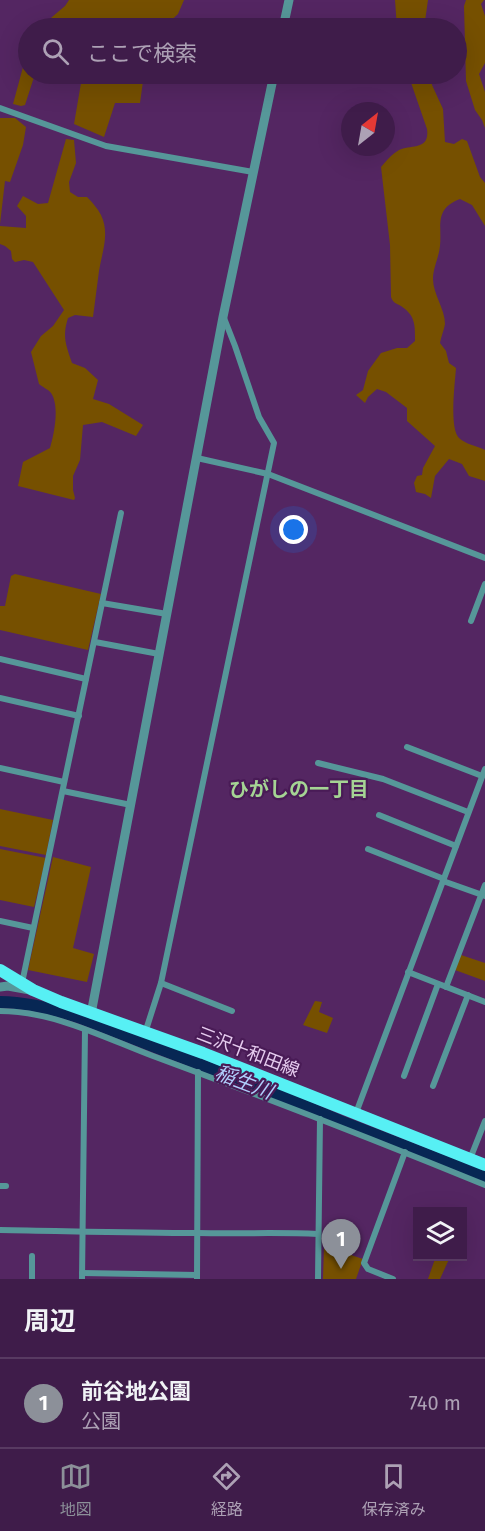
<!DOCTYPE html>
<html lang="ja">
<head>
<meta charset="utf-8">
<style>
	:root { --surface:#3f1c4a; --page:#4a2954; --text:#f1f3f6; --muted:#ada1b5; --line:#583a62; --accent:#8c9099 }
	body { margin:0; font-family:"Fira Sans","Noto Sans JP",sans-serif; background:var(--page); color:var(--text) }
	.controls { position:absolute; right:18px; bottom:18px; display:grid; overflow:hidden; border-radius:0px; box-shadow:0 6px 24px #0002 }
	.controls button { width:54px; height:54px; display:grid; place-items:center; padding:0; border:0; border-bottom:2px solid var(--line); background:var(--surface); color:var(--text); font:30px sans-serif }
	.compass { position:absolute; left:341px; top:102px; width:54px; height:54px; border-radius:50%; background:var(--surface); box-shadow:0 6px 24px #0002; rotate:31deg }
	.you { position:absolute; left:294px; top:530px; width:21px; height:21px; margin:-15px; border:4px solid #fff; border-radius:50%; background:#1a73e8; box-shadow:0 0 0 9px #1a73e833 }
	.badge { display:grid; place-items:center; width:39px; height:39px; border-radius:50%; background:var(--accent); color:#fff; font-size:20px; font-weight:700 }
	.pin { position:absolute; translate:-50% -50px; filter:drop-shadow(0 2px 3px #0008) }
	.pin::after { content:''; position:absolute; top:32px; width:21px; height:18px; background:inherit; clip-path:polygon(0 0,100% 0,50% 100%) }
	.list { margin:0; padding:0; list-style:none }
	h2 { display:flex; justify-content:space-between; align-items:center; height:78px; margin:0; padding:0 24px; font-size:26px }
	h2 small { font-size:20px; font-weight:400; color:var(--muted) }
	.list li { display:grid; grid-template-columns:39px 1fr auto; gap:18px; align-items:center; box-sizing:border-box; height:90px; padding:0 24px; border-top:2px solid var(--line) }
	.list b { display:block; font-size:22px; white-space:nowrap }
	.list p { margin:0; font-size:20px; white-space:nowrap; color:var(--muted) }
	.list em { font-size:20px; font-style:normal; color:var(--muted) }
	.icon { flex:none; width:33px; height:33px; fill:none; stroke:currentColor; stroke-width:2; stroke-linecap:round; stroke-linejoin:round }
	.map { position:relative; flex:none; width:485px; height:1279px; overflow:hidden }
	.search { position:absolute; background:var(--surface); box-shadow:0 6px 24px #0002; left:18px; right:18px; top:18px; height:66px; display:flex; align-items:center; gap:15px; box-sizing:border-box; padding:0 21px; border-radius:33px; color:var(--muted); font-size:22px }
	.sheet { height:168px; background:var(--surface) }
	nav { display:flex; justify-content:space-around; align-items:center; box-sizing:border-box; height:84px; border-top:2px solid var(--line); background:var(--surface); font-size:16px; color:var(--muted) }
	nav a { display:grid; justify-items:center; gap:3px }
	nav .on { color:var(--accent) }
	.map>svg:first-child { display:block }
	.green { fill:#765000 }
	.lines { fill:none; stroke-linecap:round; stroke-linejoin:round }
	.river { stroke:#072754; stroke-width:12 }
	.minor { stroke:#569799; stroke-width:6 }
	.tertiary { stroke:#569799; stroke-width:9 }
	.primary { stroke:#57f0f4; stroke-width:12 }
	.labels { text-anchor:middle; dominant-baseline:central; stroke-width:4.5; stroke-linejoin:round; paint-order:stroke }
	.street-label { font-size:18px; fill:#e6ccef; stroke:#491b56 }
	.neighbourhood-label { font-size:20px; font-weight:bold; fill:#a5d494; stroke:#491b56 }
	.water-label { font-size:20px; font-style:italic; fill:#b0cffc; stroke:#491b56 }
</style>
</head>
<body>
<div class="map">
<svg width="485" height="1279" viewBox="0 0 485 1279">
	<rect width="100%" height="100%" fill="#542662"/>
	<g class="green">
		<path d="M69,0H184L178,14L163,28H85L78,22L69,24L64,28H42L52,17L65,6Z"/>
		<path d="M395,0H428L424,28H397Z"/>
		<path d="M466,0H484L481,4L485,16V63L479,74L485,92V128L482,120L475,110L466,81L464,6Z"/>
		<path d="M28,53V74H35L25,105L21,106L13,104L23,67Z"/>
		<path d="M81,74H144L140,103H115L104,137L74,124L81,83Z"/>
		<path d="M408,74H431L432,85L443,109L445,142L454,144L462,139L467,141L480,177L485,183V226L472,205L460,199C434,209 442,225 440,246C439,257 433,268 433,279C433,294 445,309 445,324C444,330 441,337 440,343L446,351L449,363L456,368C455,383 449,428 459,438C465,444 477,446 485,450V481L469,476L462,464L449,459L435,476L431,498L425,494L416,492L414,483L417,476L422,475L423,468L435,446L407,421V408L386,392L377,389L368,397L365,403L356,395L363,390L368,371L381,353L397,348H407L415,341C415,326 416,316 401,306C396,303 393,303 391,297L390,245L381,167C386,161 392,154 399,150C410,144 430,151 427,129Z"/>
		<path d="M0,118H15L26,127L23,145L10,182L5,181L0,224Z"/>
		<path d="M66,139L74,140L76,163L69,182L70,192L78,197H87C92,202 98,209 101,215C110,234 102,252 99,271C97,286 95,302 93,317L75,315L68,318C62,337 66,345 72,363L85,368L98,380L93,399L109,404L143,425L136,436L102,422L83,425L80,460L73,476V490L75,498L74,500L18,486L23,462L50,448C54,434 60,406 51,393C48,389 42,387 39,384L31,352L41,336L53,326L64,310L33,262L24,260L15,262L12,259L11,251L5,246L0,244V226L26,228V216L17,206L23,196L38,204L48,203Z"/>
		<path d="M15,574L101,594L88,650L0,630V606H5L11,576Z"/>
		<path d="M0,809L53,820L46,855L0,846Z"/>
		<path d="M0,849L46,858L34,907L0,900Z"/>
		<path d="M53,857L91,867L73,948L94,954L87,982L28,970Z"/>
		<path d="M461,955L485,963V981L455,970Z"/>
		<path d="M315,1001L322,1002L319,1012L333,1018L327,1033L303,1025Z"/>
		<path d="M324,1246L363,1259L356,1279H323Z"/>
		<path d="M436,1256L450,1257L440,1279H428Z"/>
	</g>
	<g class="lines">
		<path class="river" d="M0,1002C27,1002 53,1009 78,1017L217,1071L245,1080L340,1121L485,1177"/>
		<g class="minor">
			<path d="M0,108L106,146L253,172"/>
			<path d="M197,458L268,474L485,558"/>
			<path d="M102,603L167,614"/>
			<path d="M471,621L485,584"/>
			<path d="M95,642L159,654"/>
			<path d="M0,659L86,679"/>
			<path d="M0,698L79,716"/>
			<path d="M407,747L482,776"/>
			<path d="M318,763L383,779L468,812"/>
			<path d="M0,768L64,782"/>
			<path d="M63,791L131,805"/>
			<path d="M379,815L456,846"/>
			<path d="M368,849L444,879"/>
			<path d="M443,881L485,896"/>
			<path d="M0,921L33,928"/>
			<path d="M408,972L485,1002"/>
			<path d="M22,983L121,513"/>
			<path d="M161,983L232,1011"/>
			<path d="M446,987L485,885"/>
			<path d="M0,1011C53,1011 103,1037 153,1056C264,1097 375,1140 485,1185"/>
			<path d="M145,1033L161,983L274,443L259,417L235,346L224,318"/>
			<path d="M404,1076L438,984"/>
			<path d="M433,1086L468,995"/>
			<path d="M356,1113L485,769"/>
			<path d="M470,1159L485,1121"/>
			<path d="M0,1186H6"/>
			<path d="M0,1230C66,1231 132,1233 198,1233C238,1234 278,1232 318,1234"/>
			<path d="M82,1273L197,1275"/>
			<path d="M32,1279V1256"/>
			<path d="M82,1279L85,1030"/>
			<path d="M197,1279L198,1072"/>
			<path d="M318,1279L320,1119"/>
			<path d="M393,1279L368,1269L364,1263L405,1152"/>
		</g>
		<g class="tertiary">
			<path d="M283,28L289,0"/>
			<path d="M0,987L8,986L30,990"/>
			<path d="M91,1014L223,317L274,74"/>
		</g>
		<path class="primary" d="M0,970L33,990L61,1002L203,1053L485,1165"/>
	</g>
	<g class="labels">
		<g class="street-label">
			<text transform="translate(248 1052) rotate(21)">三沢十和田線</text>
		</g>
		<g class="neighbourhood-label">
			<text x="299" y="789">ひがしの一丁目</text>
		</g>
		<g class="water-label">
			<text transform="translate(244 1082) rotate(21)">稲生川</text>
		</g>
	</g>
</svg>
<div class="controls">
<button><svg class="icon" aria-label="layers" viewBox="0 0 24 24"><path d="M12 4l9 5-9 5-9-5zM3 14l9 5 9-5"/></svg></button>
</div>
<svg class="compass" viewBox="-18 -18 36 36"><path d="M0-13l5 13h-10z" fill="#e53935"/><path d="M0 13l5-13h-10z" fill="#ada1b5"/></svg>
<div class="you"></div>
<div class="pin badge" style="left:341px;top:1269px">1</div>
<div class="search"><svg class="icon" aria-label="search" viewBox="0 0 24 24"><circle cx="10" cy="10" r="6"/><path d="M15 15l6 6"/></svg>ここで検索</div>
</div>
<section class="sheet">
<h2>周辺<small></small></h2>
<ul class="list">
<li><span class="badge">1</span><div><b>前谷地公園</b><p>公園</p></div><em>740 m</em></li>
</ul>
</section>
<nav>
<a class="on"><svg class="icon" aria-label="map" viewBox="0 0 24 24"><path d="M3 6l6-2 6 2 6-2v14l-6 2-6-2-6 2zM9 4v14M15 6v14"/></svg>地図</a>
<a><svg class="icon" aria-label="directions" viewBox="0 0 24 24"><path d="M12 3l9 9-9 9-9-9zM9 14v-3h6M13 9l2 2-2 2"/></svg>経路</a>
<a><svg class="icon" aria-label="saved" viewBox="0 0 24 24"><path d="M7 4h10v16l-5-4-5 4z"/></svg>保存済み</a>
</nav>
</body>
</html>
